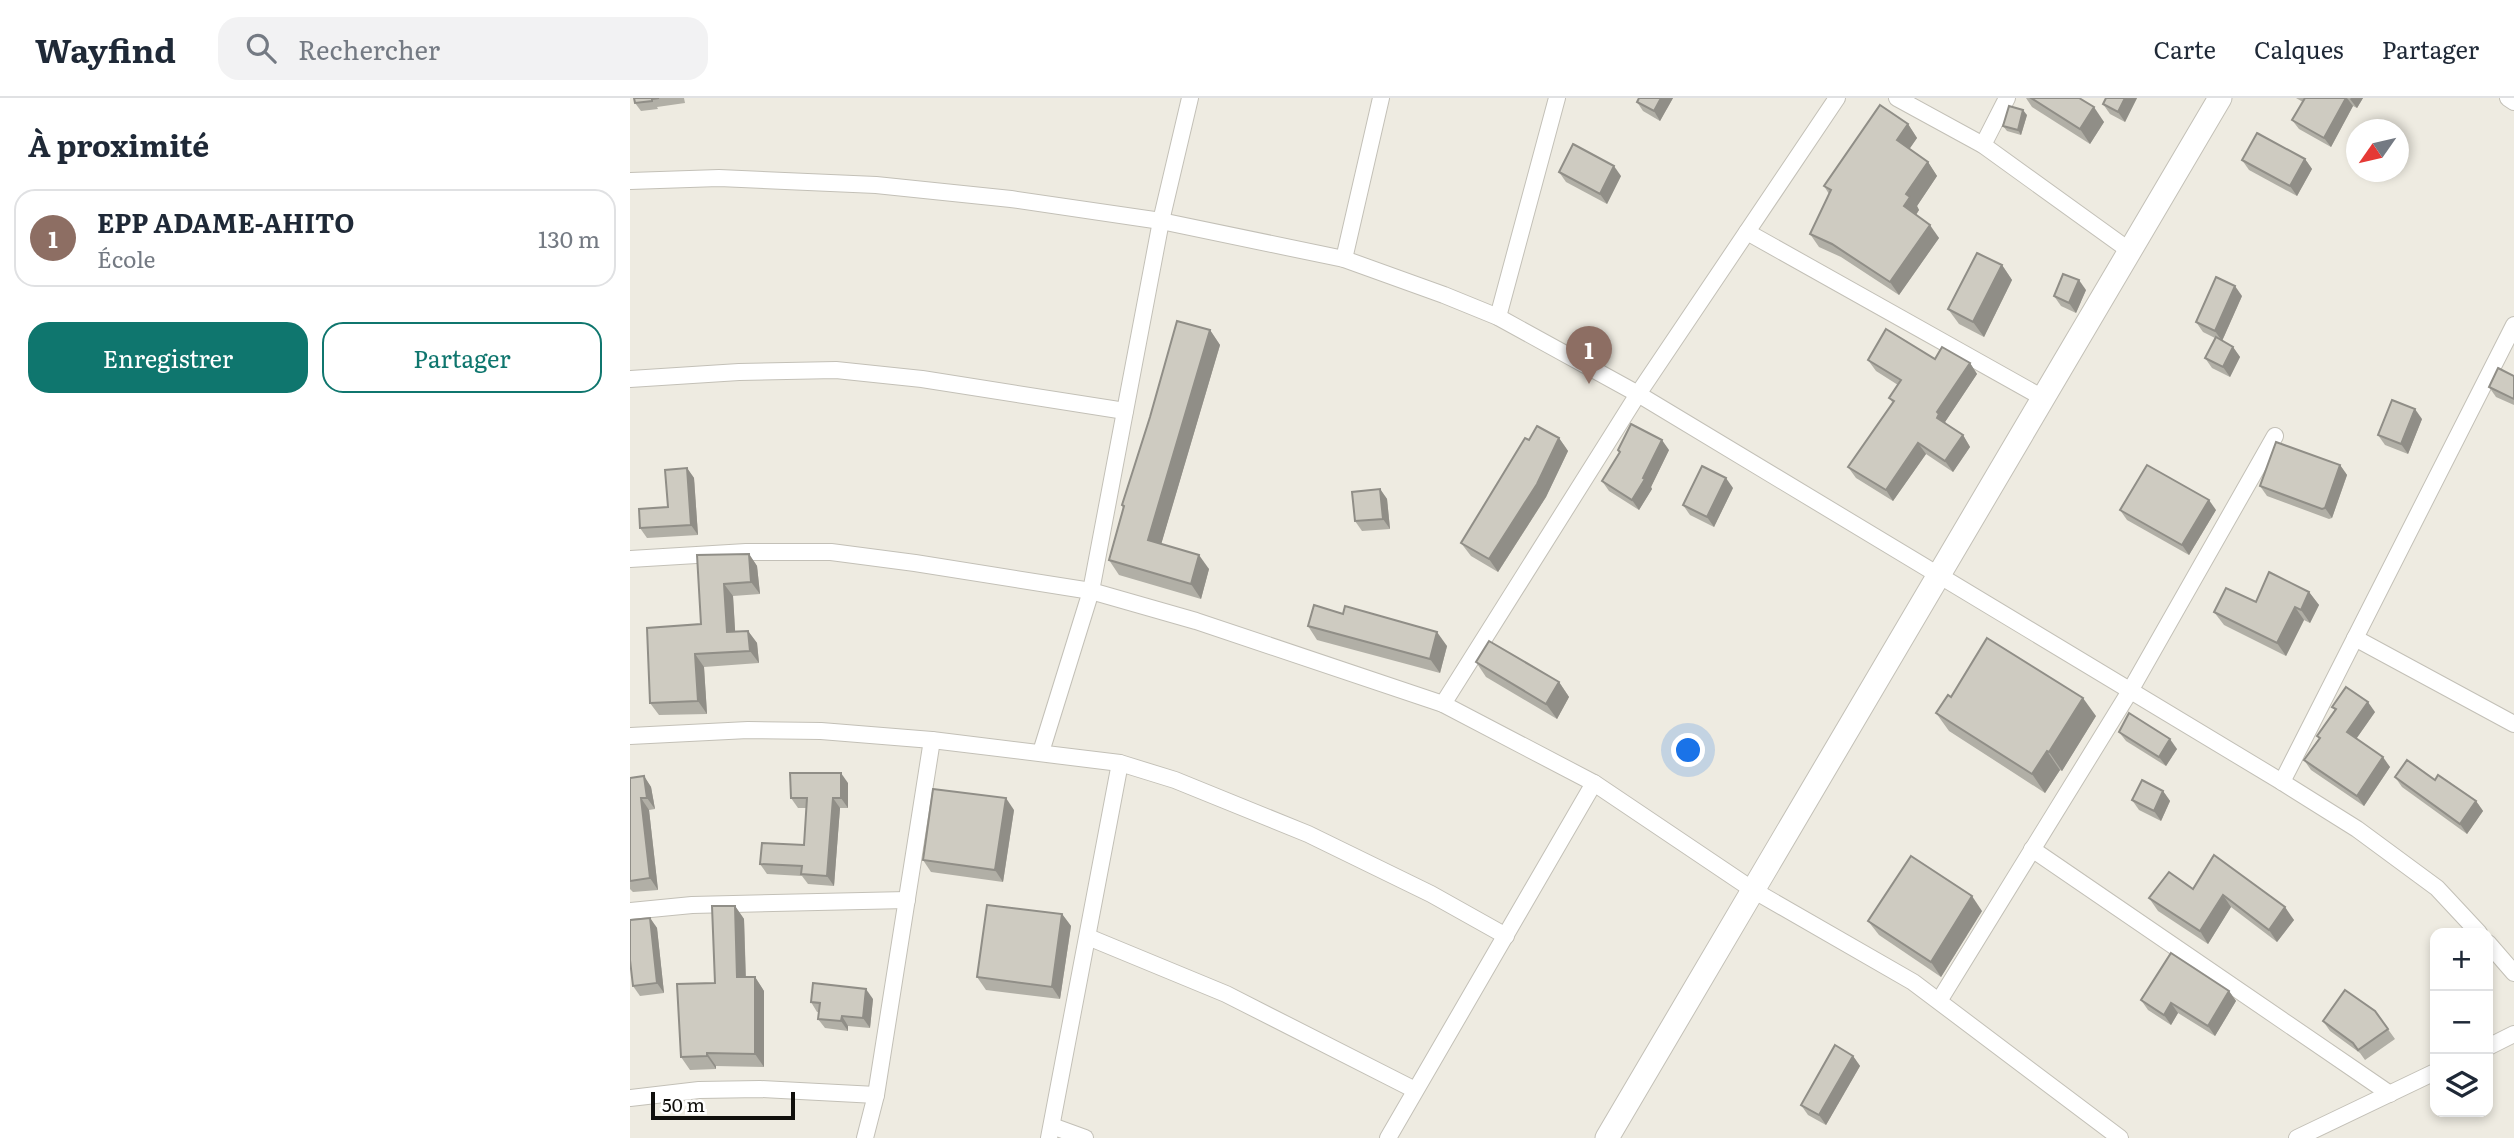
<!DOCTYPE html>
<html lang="fr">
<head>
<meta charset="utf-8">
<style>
	:root { --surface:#fff; --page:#f2f2f3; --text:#1f2937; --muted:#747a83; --line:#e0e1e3; --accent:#0f766e }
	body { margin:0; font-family:Literata,serif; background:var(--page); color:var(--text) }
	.controls { position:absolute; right:21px; bottom:21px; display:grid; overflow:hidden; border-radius:14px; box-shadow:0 4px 10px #0003 }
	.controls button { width:63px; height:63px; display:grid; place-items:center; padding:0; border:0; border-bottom:2px solid var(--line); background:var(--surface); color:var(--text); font:35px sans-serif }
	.compass { position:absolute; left:1716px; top:21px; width:63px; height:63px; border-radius:50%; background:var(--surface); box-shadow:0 4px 10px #0003; rotate:236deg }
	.scale { position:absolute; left:21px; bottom:18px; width:144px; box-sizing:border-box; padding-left:7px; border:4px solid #100f0c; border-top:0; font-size:19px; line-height:24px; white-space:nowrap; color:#100f0c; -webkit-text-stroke:5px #fff; paint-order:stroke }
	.you { position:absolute; left:1059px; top:653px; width:24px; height:24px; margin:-18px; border:5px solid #fff; border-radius:50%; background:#1a73e8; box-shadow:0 0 0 10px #1a73e833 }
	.badge { display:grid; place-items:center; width:46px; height:46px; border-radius:50%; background:var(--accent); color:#fff; font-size:23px; font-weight:700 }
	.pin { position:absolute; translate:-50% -58px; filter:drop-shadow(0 2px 4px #0008) }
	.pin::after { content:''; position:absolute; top:37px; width:24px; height:21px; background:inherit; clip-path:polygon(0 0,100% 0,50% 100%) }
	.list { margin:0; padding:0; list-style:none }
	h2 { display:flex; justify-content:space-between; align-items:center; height:91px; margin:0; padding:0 28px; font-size:30px }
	h2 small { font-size:23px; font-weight:400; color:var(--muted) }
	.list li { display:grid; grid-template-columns:46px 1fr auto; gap:21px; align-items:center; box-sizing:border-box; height:98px; margin:0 14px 14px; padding:0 14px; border:2px solid var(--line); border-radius:21px }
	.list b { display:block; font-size:26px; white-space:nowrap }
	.list p { margin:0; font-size:23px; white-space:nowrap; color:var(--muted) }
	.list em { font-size:23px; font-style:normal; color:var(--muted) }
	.actions { display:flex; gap:14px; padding:21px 28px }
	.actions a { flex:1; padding:16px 0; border:2px solid var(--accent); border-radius:21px; text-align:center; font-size:24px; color:var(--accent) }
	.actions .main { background:var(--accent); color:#fff }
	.icon { flex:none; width:38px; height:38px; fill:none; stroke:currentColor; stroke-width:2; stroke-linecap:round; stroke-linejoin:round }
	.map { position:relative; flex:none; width:1884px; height:1040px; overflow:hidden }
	header { display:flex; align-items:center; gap:42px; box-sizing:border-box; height:98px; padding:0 35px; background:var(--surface); border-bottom:2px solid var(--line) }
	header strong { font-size:33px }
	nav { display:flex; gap:38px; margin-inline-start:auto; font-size:24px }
	.search { width:490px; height:63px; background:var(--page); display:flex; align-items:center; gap:18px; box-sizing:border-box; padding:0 24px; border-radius:21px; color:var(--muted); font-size:26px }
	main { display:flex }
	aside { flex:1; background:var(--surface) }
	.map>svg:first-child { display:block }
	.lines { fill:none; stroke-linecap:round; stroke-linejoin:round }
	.street-casing { stroke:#c3c0b7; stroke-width:18 }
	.secondary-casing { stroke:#c3c0b7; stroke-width:25 }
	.street { stroke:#fff; stroke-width:16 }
	.secondary { stroke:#fff; stroke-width:23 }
	.wall { fill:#b1afa6 }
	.shaded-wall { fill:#908e87 }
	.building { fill:#cecbc1; stroke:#908e87; stroke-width:2 }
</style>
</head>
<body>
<header>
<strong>Wayfind</strong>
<div class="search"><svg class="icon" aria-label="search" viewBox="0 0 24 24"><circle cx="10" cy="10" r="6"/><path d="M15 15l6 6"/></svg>Rechercher</div>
<nav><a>Carte</a><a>Calques</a><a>Partager</a></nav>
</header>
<main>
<aside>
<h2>À proximité<small></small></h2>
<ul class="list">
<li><span class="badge" style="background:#8d6e63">1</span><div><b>EPP ADAME-AHITO</b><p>École</p></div><em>130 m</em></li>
</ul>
<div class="actions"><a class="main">Enregistrer</a><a>Partager</a></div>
</aside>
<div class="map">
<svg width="1884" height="1040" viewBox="0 0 1884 1040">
	<rect width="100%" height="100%" fill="#eeebe1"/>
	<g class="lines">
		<g class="street-casing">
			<g id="street">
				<path d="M1267,0L1353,47L1500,153"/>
				<path d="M1878,0L1884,4"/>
				<path d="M1353,47L1377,0"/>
				<path d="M0,83L89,80L246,87L381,101L531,123L714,161L814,197L868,219L1008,296L1652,684L1727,731L1807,790L1849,835"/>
				<path d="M1117,134L1413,300"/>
				<path d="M714,161L751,0"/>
				<path d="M868,219L927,0"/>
				<path d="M0,281L109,274L206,272L292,281L495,313"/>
				<path d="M0,461L116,454H201L285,465L461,493L566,523L813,606L964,685L1123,792L1283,884L1490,1040"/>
				<path d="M1725,540L1884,626"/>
				<path d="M813,606L1008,296L1207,0"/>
				<path d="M0,638L118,632L191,633L302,642L490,665L545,682L678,736L801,796L876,838"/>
				<path d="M411,654L461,493L531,123L560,0"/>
				<path d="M1652,684L1884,227"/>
				<path d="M1402,751L1760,996"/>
				<path d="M0,813L62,807L277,802"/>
				<path d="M458,839L596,896L785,992"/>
				<path d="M1858,845L1884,875"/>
				<path d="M1309,903L1500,593L1645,338"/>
				<path d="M1858,949L1884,936"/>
				<path d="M0,1000L69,992L130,991L246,997"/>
				<path d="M422,1028L455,1040"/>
				<path d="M235,1040L246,997L302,642"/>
				<path d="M419,1040L490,665"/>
				<path d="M758,1040L964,685"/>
				<path d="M1667,1040L1805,974"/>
			</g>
		</g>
		<g class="secondary-casing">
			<path id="secondary" d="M977,1040L1590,0"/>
		</g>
		<use href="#street" class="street"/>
		<use href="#secondary" class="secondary"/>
	</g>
	<g class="wall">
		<path d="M4,0H54L55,5L27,9L28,11L11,13L5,5Z"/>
		<path d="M1043,0L1030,23L1013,13L1007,4Z"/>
		<path d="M1396,0H1449L1474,24L1460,46L1402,9Z"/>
		<path d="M1507,0L1495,24L1480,16L1473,6Z"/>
		<path d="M1666,0H1733L1727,10L1723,8L1701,49L1669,31L1662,22L1673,4Z"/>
		<path d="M1397,17L1391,37L1377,33L1373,28Z"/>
		<path d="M1278,26L1287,40L1279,51L1298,64L1307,78L1287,108L1289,112L1286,117L1309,140L1269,197L1211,159L1189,149L1180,136L1199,96L1194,88Z"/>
		<path d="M1675,61L1682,71L1667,98L1619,72L1612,62Z"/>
		<path d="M929,74L991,78L977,106L936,84Z"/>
		<path d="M1372,167L1382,182L1354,239L1329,226L1318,211Z"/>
		<path d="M1456,192L1446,215L1431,208L1424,198Z"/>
		<path d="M1612,198L1592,243L1603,249L1610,259L1600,279L1582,270L1575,260L1585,240L1573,234L1566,224Z"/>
		<path d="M580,232L590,247L531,446L579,471L571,501L489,477L479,462L493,410L492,407Z"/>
		<path d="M1305,261L1340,265L1347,276L1315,324L1317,327L1333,337L1340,349L1323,374L1296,356L1263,403L1226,380L1218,369L1263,305L1259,300L1268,287L1246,273L1238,262Z"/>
		<path d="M1884,278V307L1866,299L1859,289Z"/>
		<path d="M1792,321L1778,356L1755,347L1748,337Z"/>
		<path d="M929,340L938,353L916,399L868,474L841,458L831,445L899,342Z"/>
		<path d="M988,352H1039L1021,389L1022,391L1009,412L979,393L972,383L990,355Z"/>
		<path d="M1710,367L1717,377L1702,420L1699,421L1637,398L1630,388Z"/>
		<path d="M57,370L64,380L68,437L17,440L10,430L38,409Z"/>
		<path d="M1103,390L1084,429L1060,417L1053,407Z"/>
		<path d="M750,391L757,401L760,431L732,433L725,423Z"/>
		<path d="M1490,412H1586L1559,457L1497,422Z"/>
		<path d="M119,456L127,468L130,496L103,498L105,534L118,533L127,545L129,565L74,569L77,616L29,617L20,605L71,526L67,457Z"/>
		<path d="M1679,494L1689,507L1680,525L1674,522L1656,558L1594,527L1584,514Z"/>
		<path d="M678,528L817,548L810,575L687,542Z"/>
		<path d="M846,564L929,584L939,599L927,621L856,579Z"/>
		<path d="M1321,599L1466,618L1432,673L1430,672L1415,695L1319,633L1306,615Z"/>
		<path d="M1702,609L1745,614L1726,641L1760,669L1734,708L1681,672L1674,662L1689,640L1687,638L1705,612Z"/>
		<path d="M1489,634L1547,651L1536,668L1496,643Z"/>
		<path d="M14,678L21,689L25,711L19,712L28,792L3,794L0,791V680Z"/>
		<path d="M1765,679L1805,682L1846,703L1853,713L1837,736L1772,689Z"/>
		<path d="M218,685V710H210L204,788L178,786L172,778L137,776L130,766L174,747L176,710H168L161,700Z"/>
		<path d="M1533,693L1540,703L1531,723L1509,712L1502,702Z"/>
		<path d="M384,712L373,784L301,774L293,762Z"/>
		<path d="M1584,757L1664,822L1647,844L1601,809L1578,846L1528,813L1519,800L1563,791Z"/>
		<path d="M105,808L114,821L116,879H125L134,893V969L86,968V971L60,972L51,959L85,885Z"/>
		<path d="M1352,813L1311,879L1249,837L1238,823Z"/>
		<path d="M432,816L441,828L430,901L356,892L347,879Z"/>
		<path d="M20,820L27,830L34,895L10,898L3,888Z"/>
		<path d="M1599,893L1606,903L1585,938L1548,915L1541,927L1518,912L1511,902Z"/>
		<path d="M243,901L240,930L218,928V933L195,930L188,921L189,914H187L181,904Z"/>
		<path d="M1745,913L1765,941L1735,962L1730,955L1700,933L1693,923Z"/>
		<path d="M1223,958L1230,968L1196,1027L1178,1017L1171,1007Z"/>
	</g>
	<g class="shaded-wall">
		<path d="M1031,0H1043L1030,23L1024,13Z"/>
		<path d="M1495,0H1507L1495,24L1488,14Z"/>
		<path d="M1716,0H1717L1723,8L1701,49L1694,40Z"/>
		<path d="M1721,0H1733L1727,10L1720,1Z"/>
		<path d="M1464,9L1474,24L1460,46L1450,31Z"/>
		<path d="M1393,12L1397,17L1391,37L1388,32Z"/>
		<path d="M1278,26L1287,40L1276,56L1267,42Z"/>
		<path d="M1675,61L1682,71L1667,98L1660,88Z"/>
		<path d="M1298,64L1307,78L1287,108L1289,112L1283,121L1274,108L1276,96Z"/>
		<path d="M984,68L991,78L977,106L970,96Z"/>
		<path d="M1300,127L1309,140L1269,197L1260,184Z"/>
		<path d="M1372,167L1382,182L1354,239L1343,224Z"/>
		<path d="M1449,182L1456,192L1446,215L1439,205Z"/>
		<path d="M1605,188L1612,198L1592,243L1585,233Z"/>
		<path d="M580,232L590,247L528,457L518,442Z"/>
		<path d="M1603,249L1610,259L1600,279L1593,269Z"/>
		<path d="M1340,265L1347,276L1315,324L1317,327L1307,320V314Z"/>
		<path d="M1785,311L1792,321L1778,356L1771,346Z"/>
		<path d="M1333,337L1340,349L1323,374L1315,363Z"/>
		<path d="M929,340L938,353L916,399L868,474L859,461Z"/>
		<path d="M1032,342L1039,352L1021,389L1022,391L1009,412L1002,402Z"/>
		<path d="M1288,345L1296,356L1263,403L1256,392Z"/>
		<path d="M1710,367L1717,377L1702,420L1695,410Z"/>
		<path d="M57,370L64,380L68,437L61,427Z"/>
		<path d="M1096,380L1103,390L1084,429L1077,419Z"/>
		<path d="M750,391L757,401L760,431L753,421Z"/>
		<path d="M1579,402L1586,412L1559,457L1552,447Z"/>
		<path d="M119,456L127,468L130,496L121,484Z"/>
		<path d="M569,457L579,471L571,501L561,486Z"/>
		<path d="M94,486L103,498L106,547L97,534Z"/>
		<path d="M1679,494L1689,507L1680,525L1671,512Z"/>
		<path d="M1665,509L1674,522L1656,558L1647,545Z"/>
		<path d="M118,533L127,545L129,565L120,553Z"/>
		<path d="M807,534L817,548L810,575L800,561Z"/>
		<path d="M65,556L74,569L77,616L68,603Z"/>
		<path d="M929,584L939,599L927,621L916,606Z"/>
		<path d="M1453,600L1466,618L1432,673L1419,654Z"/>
		<path d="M1738,604L1745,614L1724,644L1717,634Z"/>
		<path d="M1540,641L1547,651L1536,668L1529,659Z"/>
		<path d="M1417,653L1430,672L1415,695L1402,676Z"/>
		<path d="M1753,659L1760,669L1734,708L1727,698Z"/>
		<path d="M211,675L218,685V710L211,700Z"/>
		<path d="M14,678L21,689L25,711L17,700Z"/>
		<path d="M1533,693L1540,703L1531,723L1524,713Z"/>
		<path d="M11,700L19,712L28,792L20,780Z"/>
		<path d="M203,700L210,710L204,788L197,778Z"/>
		<path d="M376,700L384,712L373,784L365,772Z"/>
		<path d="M1846,703L1853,713L1837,736L1830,726Z"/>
		<path d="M1593,797L1601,809L1578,846L1570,833Z"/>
		<path d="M1342,798L1352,813L1311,879L1301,864Z"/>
		<path d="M105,808L114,821L116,892L107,879Z"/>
		<path d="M1655,809L1664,822L1647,844L1639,832Z"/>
		<path d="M432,816L441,828L430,901L422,889Z"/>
		<path d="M20,820L27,830L34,895L27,885Z"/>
		<path d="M125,879L134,893V969L125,956Z"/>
		<path d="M236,891L243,901L240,930L233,920Z"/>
		<path d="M1599,893L1606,903L1585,938L1578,928Z"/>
		<path d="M1541,905L1548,915L1541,927L1534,917Z"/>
		<path d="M212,918L218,928V933L211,923Z"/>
		<path d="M77,955L86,968V971L77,958Z"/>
		<path d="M1223,958L1230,968L1196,1027L1189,1017Z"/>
	</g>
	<g class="building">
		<path d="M4,0H29L22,1V3L5,5Z"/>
		<path d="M1009,0H1031L1024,13L1007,4Z"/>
		<path d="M1401,0H1449L1464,9L1450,31Z"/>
		<path d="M1476,0H1495L1488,14L1473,6Z"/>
		<path d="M1675,0H1716L1694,40L1662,22Z"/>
		<path d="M1250,7L1278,26L1267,42L1298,64L1276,96L1280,99L1274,108L1300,127L1260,184L1202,146L1180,136L1201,92L1194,88Z"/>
		<path d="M1379,8L1393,12L1388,32L1373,28Z"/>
		<path d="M1627,35L1675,61L1660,88L1612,62Z"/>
		<path d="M943,46L984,68L970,96L929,74Z"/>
		<path d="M1347,155L1372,167L1343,224L1318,211Z"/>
		<path d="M1433,176L1449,182L1439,205L1424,198Z"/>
		<path d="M1586,179L1605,188L1585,233L1566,224Z"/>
		<path d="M547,223L580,232L518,442L569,457L561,486L479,462L494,408L492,407L520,319Z"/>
		<path d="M1256,231L1305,261L1312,249L1340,265L1307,314L1309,316L1307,320L1333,337L1315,363L1288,345L1256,392L1218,369L1264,303L1259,300L1271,282L1238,262Z"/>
		<path d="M1586,239L1603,249L1593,269L1575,260Z"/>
		<path d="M1868,270L1884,278V301L1859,289Z"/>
		<path d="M1762,302L1785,311L1771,346L1748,337Z"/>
		<path d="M1001,326L1032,342L1013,380L1015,381L1002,402L972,383L990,354L988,352Z"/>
		<path d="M907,328L929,340L907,386L859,461L831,445L895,340L899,342Z"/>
		<path d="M1646,344L1710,367L1695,410L1692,411L1630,388Z"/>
		<path d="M1517,367L1579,402L1552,447L1490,412Z"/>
		<path d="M1072,368L1096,380L1077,419L1053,407Z"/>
		<path d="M57,370L61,427L10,430L9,411L38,409L35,372Z"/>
		<path d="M750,391L753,421L725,423L722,394Z"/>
		<path d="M119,456L121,484L94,486L97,534L118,533L120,553L65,556L68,603L20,605L17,530L71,526L67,457Z"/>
		<path d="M1639,474L1679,494L1671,512L1665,509L1647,545L1584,514L1596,490L1626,504Z"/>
		<path d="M684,507L713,516L715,508L807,534L800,561L678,528Z"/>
		<path d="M1357,540L1453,600L1419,654L1417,653L1402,676L1306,615L1318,597L1321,599Z"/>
		<path d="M859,543L929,584L916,606L846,564Z"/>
		<path d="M1716,589L1738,604L1717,634L1753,659L1727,698L1674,662L1690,640L1687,638L1706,611L1702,609Z"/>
		<path d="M1499,615L1540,641L1529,659L1489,634Z"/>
		<path d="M1777,662L1805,682L1808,677L1846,703L1830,726L1765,679Z"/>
		<path d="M160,675H211V700H203L197,778L171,776L172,768L130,766L132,745L174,747L177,700H161Z"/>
		<path d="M14,678L17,700H11L20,780L0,783V680Z"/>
		<path d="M1512,682L1533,693L1524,713L1502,702Z"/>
		<path d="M303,691L376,700L365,772L293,762Z"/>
		<path d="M1584,757L1655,809L1639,832L1593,797L1570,833L1519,800L1539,774L1563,791Z"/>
		<path d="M1281,758L1342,798L1301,864L1238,823Z"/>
		<path d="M357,807L432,816L422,889L347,879Z"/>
		<path d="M82,808H105L107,879H125V956L77,955V958L51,959L47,886L85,885Z"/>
		<path d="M20,820L27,885L3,888L0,862V822Z"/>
		<path d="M1541,855L1599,893L1578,928L1541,905L1534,917L1511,902Z"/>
		<path d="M183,885L236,891L233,920L212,918L211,923L188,921L190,905L181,904Z"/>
		<path d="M1715,892L1745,913L1758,931L1728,952L1723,945L1693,923Z"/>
		<path d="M1205,947L1223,958L1189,1017L1171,1007Z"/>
	</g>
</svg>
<div class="controls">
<button>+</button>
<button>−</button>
<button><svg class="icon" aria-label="layers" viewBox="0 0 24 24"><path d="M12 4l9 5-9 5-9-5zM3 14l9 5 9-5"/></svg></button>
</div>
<svg class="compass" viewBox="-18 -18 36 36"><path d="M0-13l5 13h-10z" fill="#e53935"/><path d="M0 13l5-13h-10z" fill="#747a83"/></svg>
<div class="scale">50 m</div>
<div class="you"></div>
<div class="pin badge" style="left:959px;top:286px;background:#8d6e63">1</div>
</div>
</main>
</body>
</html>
